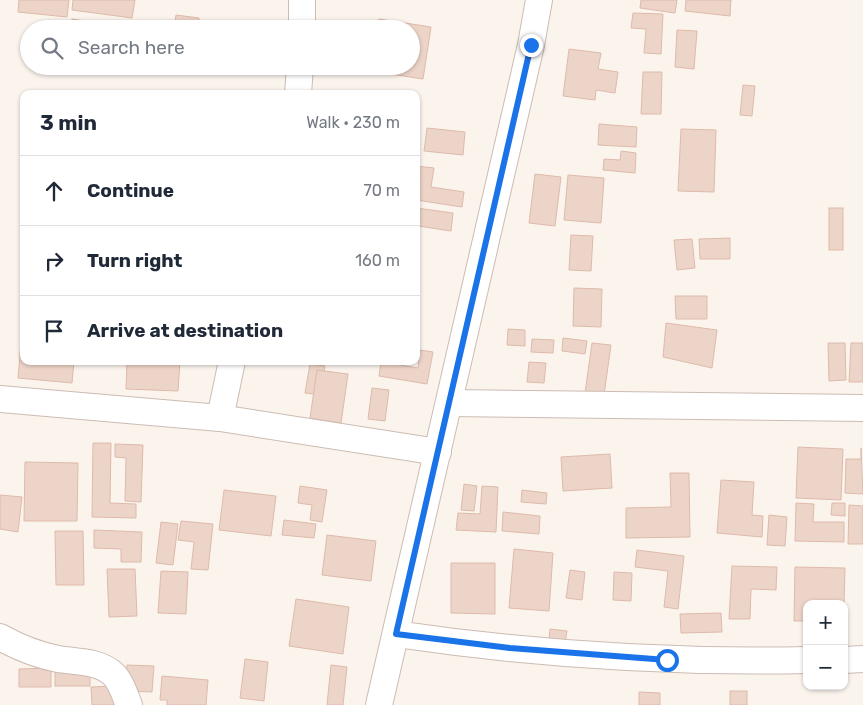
<!DOCTYPE html>
<html lang="en">
<head>
<meta charset="utf-8">
<style>
	:root { --surface:#fff; --page:#f6f6f7; --text:#1f2937; --muted:#747a83; --line:#e0e1e3 }
	body { margin:0; font-family:Rubik,sans-serif; background:var(--page); color:var(--text) }
	.controls { position:absolute; right:15px; bottom:15px; display:grid; overflow:hidden; border-radius:10px; box-shadow:0 1px 4px #0004 }
	.controls button { width:45px; height:45px; display:grid; place-items:center; padding:0; border:0; border-bottom:1px solid var(--line); background:var(--surface); color:var(--text); font:25px sans-serif }
	.stop { position:absolute; width:15px; height:15px; margin:-11px; border:4px solid #1a73e8; border-radius:50%; background:#fff }
	.stop.end { background:#1a73e8; border-color:#fff; box-shadow:0 1px 5px #0008 }
	.list { margin:0; padding:0; list-style:none }
	h2 { display:flex; justify-content:space-between; align-items:center; height:65px; margin:0; padding:0 20px; font-size:21px }
	h2 small { font-size:16px; font-weight:400; color:var(--muted) }
	.list li { display:grid; grid-template-columns:32px 1fr auto; gap:15px; align-items:center; box-sizing:border-box; height:70px; padding:0 20px; border-top:1px solid var(--line) }
	.list b { display:block; font-size:19px; white-space:nowrap }
	.list em { font-size:16px; font-style:normal; color:var(--muted) }
	.icon { flex:none; width:28px; height:28px; fill:none; stroke:currentColor; stroke-width:2; stroke-linecap:round; stroke-linejoin:round }
	.map { position:relative; flex:none; width:863px; height:705px; overflow:hidden }
	.search { position:absolute; background:var(--surface); box-shadow:0 1px 4px #0004; left:20px; top:20px; width:400px; height:55px; display:flex; align-items:center; gap:12px; box-sizing:border-box; padding:0 18px; border-radius:28px; color:var(--muted); font-size:19px }
	.panel { position:absolute; background:var(--surface); box-shadow:0 1px 4px #0004; left:20px; top:90px; width:400px; height:275px; border-radius:10px }
	.map>svg:first-child { display:block }
	.building { fill:#edd4c8; stroke:#debaaa }
	.lines { fill:none; stroke-linecap:round; stroke-linejoin:round }
	.minor-casing { stroke:#ccbcb3; stroke-width:28 }
	.minor { stroke:#fff; stroke-width:26 }
	.route { stroke:#1a73e8; stroke-width:6 }
</style>
</head>
<body>
<div class="map">
<svg width="863" height="705" viewBox="0 0 863 705">
	<rect width="100%" height="100%" fill="#fbf4ed"/>
	<g class="building">
		<path d="M19,0H69L67,17L18,12Z"/>
		<path d="M73,0H135L132,18L72,10Z"/>
		<path d="M641,0H677L675,13L640,8Z"/>
		<path d="M686,0H731L730,16L685,11Z"/>
		<path d="M633,13L663,14L661,54L644,53L646,29L631,28Z"/>
		<path d="M176,15L199,18L198,29H174Z"/>
		<path d="M72,19L133,28V29H71Z"/>
		<path d="M379,19L431,27L423,79L371,71L372,66H411V29H377Z"/>
		<path d="M677,30L697,31L694,69L675,67Z"/>
		<path d="M569,49L601,53L598,69L618,72L615,93L596,90L595,100L563,96Z"/>
		<path d="M71,66H113L112,73L70,68Z"/>
		<path d="M643,72H662L661,114H641Z"/>
		<path d="M743,85L755,86L752,116L740,115Z"/>
		<path d="M599,124L637,127L636,147L598,145Z"/>
		<path d="M427,128L465,132L463,155L424,151Z"/>
		<path d="M681,129L716,130L714,192L678,191Z"/>
		<path d="M621,151L636,153L635,173L603,170L604,159L620,160Z"/>
		<path d="M416,166L434,168L431,187L464,192L462,207L416,200Z"/>
		<path d="M535,174L561,177L555,226L529,223Z"/>
		<path d="M568,175L604,178L601,223L564,220Z"/>
		<path d="M416,208L453,213L451,231L418,226L416,236Z"/>
		<rect x="829" y="208" width="14" height="42"/>
		<path d="M571,235L593,236L591,271L569,270Z"/>
		<path d="M730,238V259H700L699,239Z"/>
		<path d="M692,239L695,268L677,270L674,240Z"/>
		<path d="M574,288L602,289L601,327L573,326Z"/>
		<path d="M675,296H707V319H676Z"/>
		<path d="M416,315H418L417,355H416Z"/>
		<path d="M23,320L24,361H74L72,383L18,378Z"/>
		<path d="M666,323L717,330L712,368L663,357Z"/>
		<path d="M508,329L525,330V346L507,345Z"/>
		<path d="M563,338L587,341L585,354L562,351Z"/>
		<path d="M532,339L554,340L553,353L531,352Z"/>
		<path d="M592,343L611,345L604,395L585,393Z"/>
		<path d="M828,343H845L846,380L829,381Z"/>
		<path d="M851,343H863V382H849Z"/>
		<path d="M420,350L433,352L427,384L379,376L381,362L418,368Z"/>
		<path d="M127,361H180L178,391L126,389Z"/>
		<path d="M529,362L546,363L544,383L527,382Z"/>
		<path d="M310,364L325,366L321,395L305,393Z"/>
		<path d="M317,370L348,374L341,423L310,418Z"/>
		<path d="M372,388L389,390L385,421L368,419Z"/>
		<path d="M93,443H111L110,503L136,504V518L92,517Z"/>
		<path d="M115,444L143,445L141,502L125,501L126,458L115,457Z"/>
		<path d="M798,447L843,449L841,500L796,498Z"/>
		<path d="M861,448L863,494L845,493L846,459H861Z"/>
		<path d="M610,454L612,488L563,491L561,457Z"/>
		<path d="M25,462L78,463L77,521H24Z"/>
		<path d="M670,473H689L690,537L626,538V508L671,507Z"/>
		<path d="M721,480L754,482L752,515L763,516L762,537L717,533Z"/>
		<path d="M464,484L477,486L474,511L461,510Z"/>
		<path d="M300,486L327,490L322,522L310,520L312,505L298,503Z"/>
		<path d="M482,486L498,487L496,532L456,530L458,513L480,514Z"/>
		<path d="M224,490L276,496L271,536L219,530Z"/>
		<path d="M522,490L547,493L546,504L521,502Z"/>
		<path d="M0,495L22,497L18,532L0,529Z"/>
		<path d="M796,503L814,504L813,522H844V542L795,541Z"/>
		<path d="M832,503H845V516L831,515Z"/>
		<path d="M849,505L863,506V544H848Z"/>
		<path d="M503,512L540,516L539,534L502,531Z"/>
		<path d="M769,515L787,517L785,546L767,545Z"/>
		<path d="M284,520L316,524L314,538L282,535Z"/>
		<path d="M181,521L213,524L208,570L191,569L194,542L178,540Z"/>
		<path d="M161,522L178,524L173,565L156,563Z"/>
		<path d="M94,530L142,532L141,562H121V549L94,548Z"/>
		<path d="M55,531H83L84,585H56Z"/>
		<path d="M327,535L376,541L371,581L322,575Z"/>
		<path d="M514,549L553,553L549,611L509,608Z"/>
		<path d="M637,550L684,556L678,609L664,607L668,571L635,567Z"/>
		<path d="M451,563H495V614L451,613Z"/>
		<path d="M732,566L777,567L776,590L751,589L750,619H729Z"/>
		<path d="M795,567L845,568L844,604H807V621H794Z"/>
		<path d="M107,569H135L137,616L109,617Z"/>
		<path d="M570,570L585,572L582,600L566,598Z"/>
		<path d="M161,571L188,572L186,614L158,613Z"/>
		<path d="M614,572L632,573L631,601L613,600Z"/>
		<path d="M296,599L349,607L343,654L289,646Z"/>
		<path d="M721,613L722,632L681,633L680,614Z"/>
		<path d="M550,629L567,631L565,643L549,641Z"/>
		<path d="M245,659L268,662L264,701L240,698Z"/>
		<path d="M127,665L154,666L152,692L125,691Z"/>
		<path d="M331,665L347,667L343,705H327Z"/>
		<path d="M51,668V687H19V669Z"/>
		<rect x="55" y="668" width="35" height="18"/>
		<path d="M162,676L208,680L206,705H167V700H160Z"/>
		<path d="M114,686V705H92L91,687Z"/>
		<rect x="730" y="691" width="17" height="14"/>
		<path d="M639,692L660,693V705H639Z"/>
	</g>
	<g class="lines">
		<g class="minor-casing">
			<g id="minor">
				<path d="M302,29V0"/>
				<path d="M298,94L300,66"/>
				<path d="M0,399L220,418L438,452"/>
				<path d="M450,403L863,408"/>
				<path d="M220,418L232,361"/>
				<path d="M396,634C532,654 669,663 807,660"/>
				<path d="M0,637C18,647 38,655 58,659C76,662 99,661 113,674C121,681 125,696 129,705"/>
				<path d="M844,660L863,659"/>
				<path d="M379,705L531,45L539,0"/>
			</g>
		</g>
		<use href="#minor" class="minor"/>
	</g>
	<g class="lines">
		<path class="route" d="M531,45L396,634L510,648L667,660"/>
	</g>
</svg>
<div class="controls">
<button>+</button>
<button>−</button>
</div>
<div class="stop" style="left:667px;top:660px"></div>
<div class="stop end" style="left:531px;top:45px"></div>
<div class="search"><svg class="icon" aria-label="search" viewBox="0 0 24 24"><circle cx="10" cy="10" r="6"/><path d="M15 15l6 6"/></svg>Search here</div>
<section class="panel">
<h2>3 min<small>Walk · 230 m</small></h2>
<ul class="list">
<li><svg class="icon" aria-label="ahead" viewBox="0 0 24 24"><path d="M12 20V5M6 11l6-6 6 6"/></svg><div><b>Continue</b></div><em>70 m</em></li>
<li><svg class="icon" aria-label="right" viewBox="0 0 24 24"><path d="M7 20v-9h11M14 6l5 5-5 5"/></svg><div><b>Turn right</b></div><em>160 m</em></li>
<li><svg class="icon" aria-label="arrive" viewBox="0 0 24 24"><path d="M6 21V4h12l-3 4 3 4H6"/></svg><div><b>Arrive at destination</b></div></li>
</ul>
</section>
</div>
</body>
</html>
